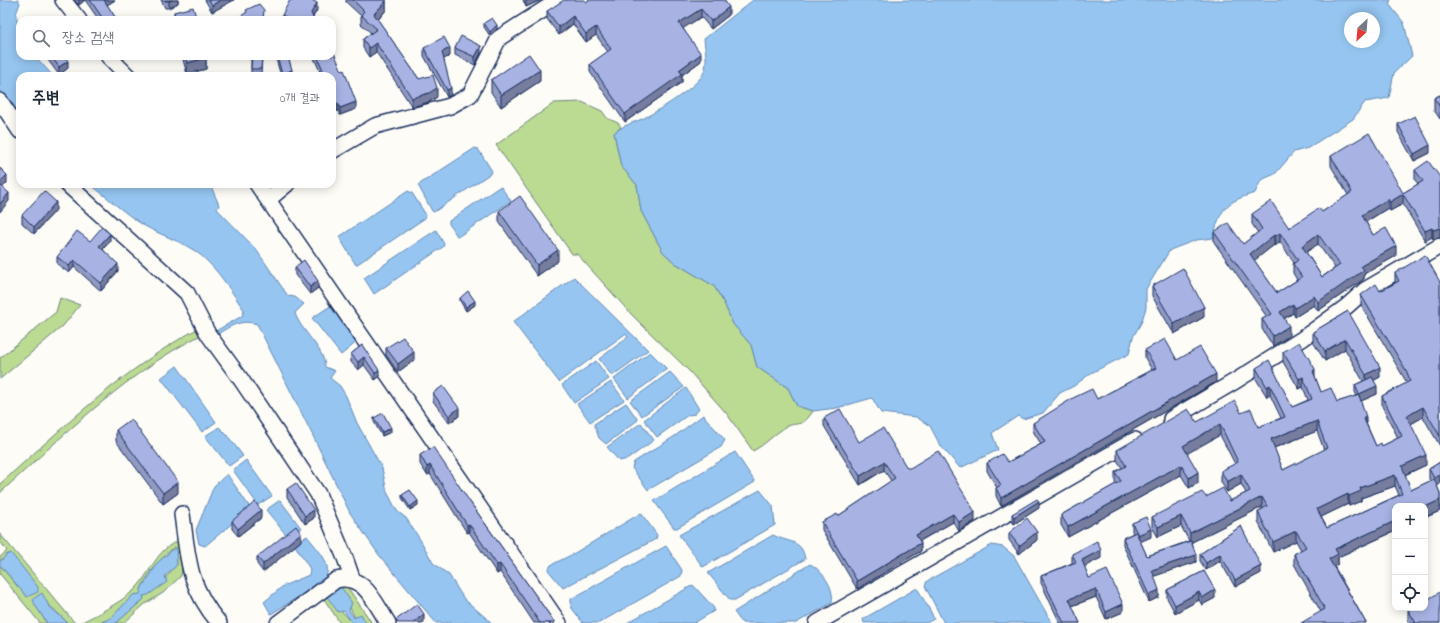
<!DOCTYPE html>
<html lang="ko">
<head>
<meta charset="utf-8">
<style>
	:root { --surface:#fff; --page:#f6f6f7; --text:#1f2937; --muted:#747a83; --line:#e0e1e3 }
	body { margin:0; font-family:"Indie Flower","Poor Story",sans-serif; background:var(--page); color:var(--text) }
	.controls { position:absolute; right:12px; bottom:12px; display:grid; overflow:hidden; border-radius:8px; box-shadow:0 2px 10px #0003 }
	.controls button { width:36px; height:36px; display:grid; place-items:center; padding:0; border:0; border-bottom:1px solid var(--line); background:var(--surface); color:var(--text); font:20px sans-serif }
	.compass { position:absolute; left:1344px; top:12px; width:36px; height:36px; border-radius:50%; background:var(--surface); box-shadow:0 2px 10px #0003; rotate:206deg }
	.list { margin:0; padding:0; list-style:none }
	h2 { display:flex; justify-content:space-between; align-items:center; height:52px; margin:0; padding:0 16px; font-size:17px }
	h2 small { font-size:13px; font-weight:400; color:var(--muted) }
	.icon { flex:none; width:22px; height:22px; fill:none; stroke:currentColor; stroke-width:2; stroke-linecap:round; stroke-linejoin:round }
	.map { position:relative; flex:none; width:1440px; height:623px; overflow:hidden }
	.search { position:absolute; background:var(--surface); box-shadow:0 2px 10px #0003; left:16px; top:16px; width:320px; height:44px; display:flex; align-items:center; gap:10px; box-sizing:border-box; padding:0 14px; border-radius:12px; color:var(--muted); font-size:15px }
	.panel { position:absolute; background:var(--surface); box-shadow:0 2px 10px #0003; left:16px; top:72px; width:320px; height:116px; border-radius:12px }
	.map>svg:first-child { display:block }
	.green { fill:#bbda92; stroke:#6b8478 }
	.water { fill:#95c5f0; stroke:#6489b6; fill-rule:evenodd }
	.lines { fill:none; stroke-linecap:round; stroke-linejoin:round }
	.minor-casing { stroke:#1b2f5e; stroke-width:18 }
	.minor { stroke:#fdfcf7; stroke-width:15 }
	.wall { fill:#909ac3; stroke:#1b2f5e; fill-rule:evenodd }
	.shaded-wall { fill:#767d9f; stroke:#1b2f5e }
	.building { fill:#a8b3e3; stroke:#1b2f5e; fill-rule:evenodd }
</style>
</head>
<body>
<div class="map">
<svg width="1440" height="623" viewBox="0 0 1440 623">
	<rect width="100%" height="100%" fill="#fdfcf7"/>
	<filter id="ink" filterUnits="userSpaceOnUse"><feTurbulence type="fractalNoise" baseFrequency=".025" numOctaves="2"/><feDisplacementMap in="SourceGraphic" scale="8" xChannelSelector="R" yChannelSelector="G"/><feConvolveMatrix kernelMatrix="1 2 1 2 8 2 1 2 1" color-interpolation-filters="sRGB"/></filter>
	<g filter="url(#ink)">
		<g class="green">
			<path d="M582,102L602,111L607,118L618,123L621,127L614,133L621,166L637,185L641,211L663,252L675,263L714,286L724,303L733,324L751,345L757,367L788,388L797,406L813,411C801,430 797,420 784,428C773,435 765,445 753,451L727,414L690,372L632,315L577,254H572L496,145L554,103Z"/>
			<path d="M60,298L80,305L63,326L0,379V358L56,312Z"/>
			<path d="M197,329L199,336C124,375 62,437 0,493V484C62,428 124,369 197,329Z"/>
			<path d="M0,534L75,623H68L44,600L35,605L47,623H40L0,574V565L18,587H38L6,555L0,562V557L7,551L0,541Z"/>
			<path d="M179,541L182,569L181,576L163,593L145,604L124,623H116L144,599L143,596C154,595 169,573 177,564L175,547C166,552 138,584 141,594C126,596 122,611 110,619C101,623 90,623 80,623C98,614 118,604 133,591C150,576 156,548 179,541Z"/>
			<path d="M344,582L372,623H366L361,615L355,618L339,584Z"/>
			<path d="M325,594L351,621L349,623H340L322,596Z"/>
		</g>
		<g class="water">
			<path d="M0,0H18L20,3L16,14L20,32V56H35L53,76H20V120L0,93Z"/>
			<path d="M753,0H1391L1389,4L1404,23L1412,56L1394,73L1389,98L1365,102L1353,119L1308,148L1294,152L1275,174L1261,180L1255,193C1225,202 1221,208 1213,238L1196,240L1170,250L1146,289V308L1141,323L1133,337L1129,354L1091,373L1074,386L1060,393L1043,413L1023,419L1018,416L992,433L998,450L960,468L940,445L930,426L916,417L881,413L872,398L837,408L813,411L797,406L788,388L757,367L751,345L733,324L724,303L714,286L675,263L663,252L641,211L637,185L621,166L614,133C623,125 633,123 644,118C658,111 699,86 704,72C708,61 705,50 704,39ZM1350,18H1374V42H1350Z"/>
			<path d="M475,148L478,149L492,171L491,173L434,212L432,211L418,185Z"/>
			<path d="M90,184H210L219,205L217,209L255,248L288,296L295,297L304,304L295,313C301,332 324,347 325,367L335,371L330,378L340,386L346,396L357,423L382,468L387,492L397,511L406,518L421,541L433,563L449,575L464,599L492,623H436L379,555L350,513L312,434L257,324C240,319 231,326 216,335L214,332L242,316L244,310C233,294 222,276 209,263C191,243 165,238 143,225C124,213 107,197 90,184Z"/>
			<path d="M499,187H501L511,201L459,236H457L449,224V221Z"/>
			<path d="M408,191L412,193L426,215L425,218L356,265L339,237Z"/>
			<path d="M436,230L444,244L443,247L374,294L364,278Z"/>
			<path d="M574,277L648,350L612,376L599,359L628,337L625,334L559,382L513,322Z"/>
			<path d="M335,303L358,341L341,355L312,318Z"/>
			<path d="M650,352L667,369L628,398L614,379Z"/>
			<path d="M596,361L609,379L574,403L562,385Z"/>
			<path d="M177,366L216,422L202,432L161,378Z"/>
			<path d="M670,372L684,387L642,416L630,401Z"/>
			<path d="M611,382L624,400L590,422L577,404Z"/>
			<path d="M686,388L699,409L695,414L688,415L657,437L644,420Z"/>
			<path d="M626,403L638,420L606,444L599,438L594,424Z"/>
			<path d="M703,415L725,440L721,447L648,490L632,468L634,462L675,436Z"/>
			<path d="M641,423L654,440L628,459L619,461L607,447Z"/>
			<path d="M219,427L227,435L243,456L229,466L205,436Z"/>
			<path d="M735,452L755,482L677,528H674L654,501Z"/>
			<path d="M246,460L272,496L258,505L233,470Z"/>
			<path d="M227,474L249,506L247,511L205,546L199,544L196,530L214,486Z"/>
			<path d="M760,490L773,506L775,525L703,567L679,535Z"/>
			<path d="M280,500L301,528L287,536L266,510Z"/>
			<path d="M641,513L657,535L656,539L563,588L548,570L551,565L573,554Z"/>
			<path d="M773,535C788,543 802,539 805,559L735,600H730L708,573Z"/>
			<path d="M307,536C317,549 337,567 322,582L271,614L264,602L283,586L309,575L310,569L294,544Z"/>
			<path d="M992,545L1003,547L1014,556L1052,623H944L925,586L927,581Z"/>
			<path d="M666,546L682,570L681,576L599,623H583L571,607V599Z"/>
			<path d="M176,547L177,565L165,576L167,582L148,595L143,596L144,599L116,623H100L111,618L133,595L140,594L142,587L151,574L150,571H153L157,563Z"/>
			<path d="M11,553L38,587V592L27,597L0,565V562L6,555Z"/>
			<path d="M810,564C819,568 831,583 832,594C833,597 832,600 832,603L796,623H742L734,612Z"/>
			<path d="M339,584L352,603L349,610L354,618L361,614L366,623H349L351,621L344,611L338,612L325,594Z"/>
			<path d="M693,585L714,608V611L694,623H627Z"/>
			<path d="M917,588L931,612L934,619L926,623H864L863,619Z"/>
			<path d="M42,593L49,606L68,623H47L35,605L33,599Z"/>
		</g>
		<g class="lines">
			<g class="minor-casing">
				<g id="minor">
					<path d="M63,0L79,20"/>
					<path d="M108,56L128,76"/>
					<path d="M0,101L20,131"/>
					<path d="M332,151L375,126L450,106L470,95L499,38L559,0"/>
					<path d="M67,184L187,293L208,334L240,378L318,494L345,558L352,578"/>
					<path d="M257,184L559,623"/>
					<path d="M269,199L287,184"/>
					<path d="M1171,419L1237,380L1302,339L1346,307L1365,290L1440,246"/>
					<path d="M182,514C188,559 188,586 219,623"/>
					<path d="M278,623L336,580C364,573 375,603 388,623"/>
					<path d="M817,623L1135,440"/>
				</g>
			</g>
			<use href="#minor" class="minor"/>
		</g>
		<g class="wall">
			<path d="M74,0H115L107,5L117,20H99L85,0L79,5Z"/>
			<path d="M161,0H178V3L169,8H165Z"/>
			<path d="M205,0H234L212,12Z"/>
			<path d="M346,0H386V10L378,20L419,79L437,97L429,102L412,107L376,52L369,57L363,48V39L371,33L361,24V16L346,2Z"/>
			<path d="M523,0H541L526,7Z"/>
			<path d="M724,0L729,15L711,29L701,17L683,28L701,61L682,75V82L625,122L590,72V64L608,52L596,35L586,42L573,24L559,35L547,19V11L586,2Z"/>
			<path d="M317,10L313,17L314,20H282V15Z"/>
			<path d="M174,12L197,20H174Z"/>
			<path d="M484,23L497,29L490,36L484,27Z"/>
			<path d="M424,48L450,56L443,59L451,95L447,97L424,56Z"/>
			<path d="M455,48L481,53L475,65L455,55Z"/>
			<path d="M45,56H64L68,68L59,75Z"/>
			<path d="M182,56H206V69L187,74Z"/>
			<path d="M250,56H262L261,76H251V58Z"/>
			<path d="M275,56H294V57L289,59L292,76H281Z"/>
			<path d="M313,56H332L356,109L340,115Z"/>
			<path d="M491,80L540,81L501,107L491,92Z"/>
			<path d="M1440,95V119L1434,110V98Z"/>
			<path d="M1398,124L1430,153L1414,161L1398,132Z"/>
			<path d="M1331,156L1403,193L1418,184L1415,180V170L1440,177V238L1433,239L1432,237L1425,241L1403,204L1390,211L1388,208L1366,222L1373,235L1396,256L1364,274V279L1318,311L1314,305L1295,317L1293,313L1284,319L1289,336L1273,346L1262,329V319L1267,317L1214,242V232L1243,244L1258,233L1252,224V214L1289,228L1322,212L1348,195L1331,166ZM1280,242L1294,263L1293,264V273L1297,280L1277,293L1254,260L1274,245L1275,246ZM1318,244L1335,268L1322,277L1306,252Z"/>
			<path d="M56,210L34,234L22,223V215Z"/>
			<path d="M499,211L558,261L537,276L499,222Z"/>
			<path d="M90,241H110L103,249L118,271L101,291L74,267L69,273L57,264V257Z"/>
			<path d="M295,267L318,288L310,294L295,275Z"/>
			<path d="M1395,273L1440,282V446L1423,417L1411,424L1426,465L1405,475L1411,490L1430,481L1429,479V469L1440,462V484L1437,486L1440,493V511L1338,557V564L1334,566L1366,623L1321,612L1294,564V554L1301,550L1296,541L1273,552L1258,522V512L1263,508L1262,507L1192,542L1196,562L1154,576L1159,597L1149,602L1123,545V538L1133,533L1132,531V523L1151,537L1140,541L1147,556L1189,541L1181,526L1158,537L1152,527V517L1206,497L1230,501L1246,493L1241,484L1227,492L1221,482V471L1235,464L1220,435L1187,453L1198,483L1189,488L1181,475L1068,537L1061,525V515L1116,484L1115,482V472L1122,468L1117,460V450L1197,422L1241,413L1258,427L1281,418L1270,395L1267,397L1256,379V368L1292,407L1308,400L1303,387L1299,389L1283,362V352L1315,377L1321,392L1337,402L1357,396L1355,392V385L1363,381L1345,349L1325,361L1313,342V332L1348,311L1380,377L1374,380L1377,394L1361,401L1366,423L1376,446H1382L1398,438L1382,406V396L1407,383L1361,305V295L1380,291L1395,283ZM1317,431L1324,450L1283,470L1274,448ZM1395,486L1399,495L1327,528L1321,517L1348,504L1349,506L1361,501V498Z"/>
			<path d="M1152,286L1204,317L1174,334L1152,296Z"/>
			<path d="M460,298L475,305L466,311L460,301Z"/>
			<path d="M362,345L379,377L375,380L364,365L358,370L351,362V354Z"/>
			<path d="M386,348L414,360L398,372L386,355Z"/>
			<path d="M1145,350L1177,360L1216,382L1001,506L996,496V488H997L987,471V463L1008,462L1041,444L1033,431V423L1097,399L1152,370L1145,358Z"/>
			<path d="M433,393L459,416L449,423L433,401Z"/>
			<path d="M374,418L391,432L382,436L374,422Z"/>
			<path d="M824,418L859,442L907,468L975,521L959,531L953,522L920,541L921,551L857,589L822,530V522L838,516L891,481L884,470L860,485L824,426Z"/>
			<path d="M116,430L178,493L163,504L116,441Z"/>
			<path d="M420,455L470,502L555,623H534L500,572L497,574L469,532L467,533L430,474L427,475L420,464Z"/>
			<path d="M287,489L314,518L305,524L287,497Z"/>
			<path d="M402,495L418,505L410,510L402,498Z"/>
			<path d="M1039,508L1014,524L1012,521V514Z"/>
			<path d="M261,518L238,536L232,529V521Z"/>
			<path d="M1241,526L1261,573L1235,587L1220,561L1206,570L1200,561V554Z"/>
			<path d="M1009,533L1037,540L1019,554L1009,540Z"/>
			<path d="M301,541L263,572L257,564V557Z"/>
			<path d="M1072,554L1101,558L1084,566L1089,578L1123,612L1106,619L1096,597L1072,606L1080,623H1060L1041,583V576L1072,563Z"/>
			<path d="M1204,571L1215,598L1202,605L1199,600L1175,613L1167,598V590Z"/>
			<path d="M1408,610L1440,623H1409L1408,621Z"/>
		</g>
		<g class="shaded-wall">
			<path d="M79,0H85L79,5Z"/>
			<path d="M104,0H115L104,7Z"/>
			<path d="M172,0H178V3L169,8V1Z"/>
			<path d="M221,0H234L212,12V5Z"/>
			<path d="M526,0H541L526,7Z"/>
			<path d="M386,1V10L374,24V14Z"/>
			<path d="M317,3V10L311,20V13Z"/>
			<path d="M729,7V15L711,29V21Z"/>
			<path d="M701,9V17L679,31V23Z"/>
			<path d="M573,16V24L559,35V27Z"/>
			<path d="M497,25V29L490,36V32Z"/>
			<path d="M596,27V35L586,42V34Z"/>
			<path d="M376,43V52L369,57V48Z"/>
			<path d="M481,46V53L475,65V57Z"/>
			<path d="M450,48V56L442,60V52Z"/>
			<path d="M701,54V61L682,75V82L625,122V114L679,70Z"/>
			<path d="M124,56H128L124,59Z"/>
			<path d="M287,56H294V57L287,59Z"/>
			<path d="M206,58V69L187,74V63Z"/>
			<path d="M68,61V68L59,75V67Z"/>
			<path d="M292,70V76H282V74Z"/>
			<path d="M540,70V81L501,107V95Z"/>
			<path d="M437,88V97L429,102L412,107V98Z"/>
			<path d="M451,88V95L447,97V90Z"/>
			<path d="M356,102V109L340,115V108Z"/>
			<path d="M338,103V111L332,113V105Z"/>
			<path d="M1430,145V153L1414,161V154Z"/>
			<path d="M7,175V183L0,190V182Z"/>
			<path d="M9,193V201L0,212V204Z"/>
			<path d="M1403,194V204L1390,211V202Z"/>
			<path d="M1388,199V208L1362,224V215Z"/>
			<path d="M56,202V210L34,234V227Z"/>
			<path d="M1432,228V237L1425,241V231Z"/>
			<path d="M1440,228V238L1433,239V230Z"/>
			<path d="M1280,233V242L1275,246V236Z"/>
			<path d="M110,234V241L99,254V246Z"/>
			<path d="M1318,234V244L1302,255V246Z"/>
			<path d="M1274,235V245L1250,264V254Z"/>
			<path d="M1396,246V256L1364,274V279L1318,311V302L1361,266Z"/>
			<path d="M558,250V261L537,276V265Z"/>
			<path d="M74,260V267L69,273V266Z"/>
			<path d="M118,264V271L101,291V283Z"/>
			<path d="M318,281V288L310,294V287Z"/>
			<path d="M1314,296V305L1295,317V308Z"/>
			<path d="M475,301V305L466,311V307Z"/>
			<path d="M1293,304V313L1280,321V312Z"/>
			<path d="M1204,307V317L1174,334V324Z"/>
			<path d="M1289,326V336L1273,346V336Z"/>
			<path d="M1345,339V349L1325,361V351Z"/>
			<path d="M414,352V360L398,372V364Z"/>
			<path d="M364,357V365L358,370V362Z"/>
			<path d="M1380,367V377L1366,385V375Z"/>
			<path d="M1315,369V380L1313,371Z"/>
			<path d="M379,370V377L375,380V373Z"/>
			<path d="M1216,374V382L1001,506V498Z"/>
			<path d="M1303,377V387L1299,389V379Z"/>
			<path d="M1270,385V395L1267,397V387Z"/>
			<path d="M1377,386V394L1359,402V394Z"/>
			<path d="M1423,407V417L1407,426V416Z"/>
			<path d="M459,408V416L449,423V416Z"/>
			<path d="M1363,417H1366V427Z"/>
			<path d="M1317,421V431L1271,449V439Z"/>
			<path d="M1220,424V435L1183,456V446Z"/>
			<path d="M391,428V432L382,436V432Z"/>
			<path d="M1426,455V465L1402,476V466Z"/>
			<path d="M884,462V470L860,485V476Z"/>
			<path d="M430,465V474L427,475V467Z"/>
			<path d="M1181,465V475L1068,537V527Z"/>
			<path d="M1198,472V483L1189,488V478Z"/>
			<path d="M1241,474V484L1227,492V482Z"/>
			<path d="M1440,474V484L1434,488V478Z"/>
			<path d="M1395,475V486L1361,498V501L1349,506V496L1360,488Z"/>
			<path d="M178,482V493L163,504V493Z"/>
			<path d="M1348,494V504L1317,519V509Z"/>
			<path d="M1262,497V507L1190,543V533Z"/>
			<path d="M1440,500V511L1425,517V507Z"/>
			<path d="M418,501V505L410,510V507Z"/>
			<path d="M1039,501V508L1014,524V517Z"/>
			<path d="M261,510V518L238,536V529Z"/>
			<path d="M314,510V518L305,524V516Z"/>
			<path d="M975,512V521L959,531V522Z"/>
			<path d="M953,514V522L916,543V535Z"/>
			<path d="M1181,516V526L1158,537V527Z"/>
			<path d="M1395,521V531L1338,557V564L1329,569V559L1335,549Z"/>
			<path d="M469,524V532L467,533V525Z"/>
			<path d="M1151,529V537L1138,543V535Z"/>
			<path d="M1296,531V541L1273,552V542Z"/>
			<path d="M1037,532V540L1019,554V546Z"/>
			<path d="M301,533V541L263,572V564Z"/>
			<path d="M921,543V551L857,589V581Z"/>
			<path d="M1101,550V558L1082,568V560Z"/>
			<path d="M1220,554V561L1206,570V563Z"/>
			<path d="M1196,555V562L1152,577V570Z"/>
			<path d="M500,564V572L497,574V565Z"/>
			<path d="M1261,566V573L1235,587V580Z"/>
			<path d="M1096,589V597L1069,607V599Z"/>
			<path d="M1159,590V597L1149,602V595Z"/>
			<path d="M1215,590V598L1202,605V598Z"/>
			<path d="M1199,592V600L1175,613V605Z"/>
			<path d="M1123,604V612L1106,619V612Z"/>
			<path d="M424,614V622L423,623H413Z"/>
		</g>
		<g class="building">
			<path d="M90,0H104L117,20H104Z"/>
			<path d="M165,0H172L169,1H165Z"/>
			<path d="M209,0H221L212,5Z"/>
			<path d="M290,0H312L317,3L311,13L314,20H291L282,15Z"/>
			<path d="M353,0H386V1L374,14L419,79L433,75L437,88L429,93L412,98L376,43L369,48L363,39L377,29L361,15L364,11Z"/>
			<path d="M564,0H585L586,2L589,0H724L729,7L711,21L701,9L679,23L701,54L679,70L682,74L625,114L590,64L611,49L596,27L586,34L573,16L559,27L547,11Z"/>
			<path d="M259,4L264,10L263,20H235L247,12L246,10Z"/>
			<path d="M193,7L197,20H176L174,12Z"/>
			<path d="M492,18L497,25L490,32L484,23Z"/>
			<path d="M461,36L481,46L475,57L455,48Z"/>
			<path d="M444,37L450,48L442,52L451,88L447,90L424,48Z"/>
			<path d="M334,53L342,71L344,70L356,102L340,108L338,103L332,105V76H308L323,70L317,56H332V54Z"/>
			<path d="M529,54L540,70L501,95L491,80Z"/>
			<path d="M51,56H64L68,61L59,67Z"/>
			<path d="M185,56H206V58L187,63Z"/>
			<path d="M252,56H262L261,69H251Z"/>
			<path d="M277,56H288L292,70L282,74Z"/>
			<path d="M1440,95V107L1434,98Z"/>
			<path d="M1415,116L1430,145L1414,154L1398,124Z"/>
			<path d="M1369,133L1403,193L1423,181L1415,170L1428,161L1440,177V228L1433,230L1432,228L1425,231L1403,194L1390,202L1388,199L1362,215L1373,235L1386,228L1396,246L1361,266L1364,270L1318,302L1314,296L1295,308L1293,304L1280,312L1289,326L1273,336L1262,319L1272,314L1214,232L1228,223L1243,244L1262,229L1252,214L1271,201L1289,228L1319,208L1322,212L1352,192L1331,156ZM1280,233L1298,260L1293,264L1302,277L1277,293L1250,254L1274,235L1275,236ZM1318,234L1340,265L1322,277L1302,246Z"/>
			<path d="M0,168L7,175L0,182Z"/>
			<path d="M0,185L9,193L0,204Z"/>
			<path d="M44,191L56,202L34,227L22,215Z"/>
			<path d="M520,196L558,250L537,265L499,211Z"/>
			<path d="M102,227L110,234L99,246L118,264L101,283L74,260L69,266L57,257L77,231L90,241Z"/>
			<path d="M1425,255L1440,282V436L1423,407L1407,416L1426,455L1402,466L1411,490L1434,479L1440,493V500L1425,507V506H1395V521L1335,549L1338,554L1329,559L1366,623H1301L1325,609L1294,554L1306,547L1296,531L1273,542L1258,512L1267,506L1262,497L1190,533L1181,516L1158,527L1152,517L1202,492L1206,497L1223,488L1230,501L1250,491L1241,474L1227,482L1221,471L1238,462L1220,424L1183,446L1198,472L1189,478L1181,465L1068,527L1061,515L1121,481L1115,472L1126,466L1117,450L1188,409L1197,422L1235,401L1241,413L1251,409L1258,427L1285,417L1270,385L1267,387L1256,368L1269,360L1292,407L1312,399L1303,377L1299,379L1283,352L1299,342L1315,369L1313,371L1321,392L1331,388L1337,402L1359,395L1366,417H1363L1376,446L1381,443L1382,446L1402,436L1382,396L1410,381L1407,372L1361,295L1376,284L1380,291L1399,281L1395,273ZM1317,421L1327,448L1283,470L1271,439ZM1395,475L1402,494L1327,528L1317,509L1348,494L1349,496L1361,491L1360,488Z"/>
			<path d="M304,260L318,281L310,287L295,267Z"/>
			<path d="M1183,268L1204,307L1174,324L1152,286Z"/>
			<path d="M468,291L475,301L466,307L460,298Z"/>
			<path d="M1348,311L1380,367L1366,375L1345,339L1325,351L1313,332Z"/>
			<path d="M403,337L414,352L398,364L386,348Z"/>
			<path d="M1165,339L1177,360L1200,347L1216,374L1001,498L996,488L1001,485L987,463L1002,454L1008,462L1045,442L1033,423L1073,398L1092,389L1097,399L1156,368L1145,350Z"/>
			<path d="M362,345L379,370L375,373L364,357L358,362L351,354Z"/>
			<path d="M1372,377L1377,386L1359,394L1355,385Z"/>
			<path d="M443,386L459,408L449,416L433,393Z"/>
			<path d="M840,409L859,442L883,428L907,468H910L938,451L975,512L959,522L953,514L916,535L921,543L857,581L822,522L837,514L838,516L895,478L884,462L860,476L824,418Z"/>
			<path d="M383,413L391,428L382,432L374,418Z"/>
			<path d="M131,419L178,482L163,493L116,430Z"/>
			<path d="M433,447L470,502L555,623H540L500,564L497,565L469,524L467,525L430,465L427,467L420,455Z"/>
			<path d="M1440,462V474L1434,478L1429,469Z"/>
			<path d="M296,483L314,510L305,516L287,489Z"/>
			<path d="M410,490L418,501L410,507L402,495Z"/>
			<path d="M1037,499L1039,501L1014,517L1012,514Z"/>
			<path d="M255,502L261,510L238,529L232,521Z"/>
			<path d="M1146,517L1151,529L1138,535L1132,523Z"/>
			<path d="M1027,518L1037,532L1019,546L1009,533Z"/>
			<path d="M296,526L301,533L263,564L257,557Z"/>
			<path d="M1241,526L1261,566L1235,580L1220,554L1206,563L1200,554Z"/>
			<path d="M1136,532L1147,556L1191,541L1196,555L1152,570L1159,590L1149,595L1123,538Z"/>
			<path d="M1097,541L1101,550L1082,560L1089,578L1107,570L1123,604L1106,612L1096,589L1069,599L1080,623H1064L1041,576L1076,562L1072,554Z"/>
			<path d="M1204,571L1215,590L1202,598L1199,592L1175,605L1167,590Z"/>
			<path d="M1440,592V623H1416L1408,610L1412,608H1425V601Z"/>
			<path d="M417,604L424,614L413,623H398L396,620Z"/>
		</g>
	</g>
</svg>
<div class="controls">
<button>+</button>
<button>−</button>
<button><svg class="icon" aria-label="locate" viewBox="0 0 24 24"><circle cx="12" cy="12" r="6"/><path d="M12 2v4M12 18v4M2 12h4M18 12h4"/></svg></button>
</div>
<svg class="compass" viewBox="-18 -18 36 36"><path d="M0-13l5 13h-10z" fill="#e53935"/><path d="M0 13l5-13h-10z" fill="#747a83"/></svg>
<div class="search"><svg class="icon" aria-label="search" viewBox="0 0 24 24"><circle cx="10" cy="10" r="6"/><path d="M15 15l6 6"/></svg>장소 검색</div>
<section class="panel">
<h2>주변<small>0개 결과</small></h2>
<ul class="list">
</ul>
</section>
</div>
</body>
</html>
